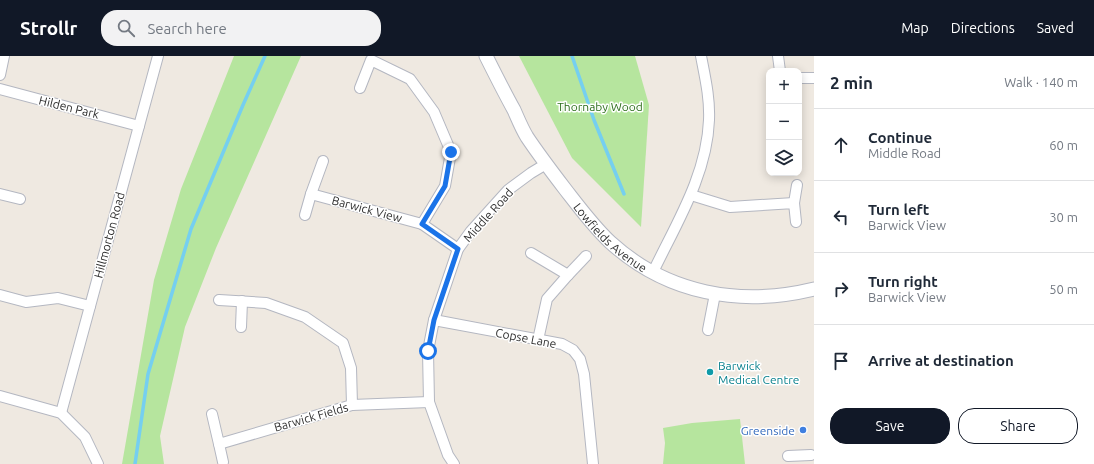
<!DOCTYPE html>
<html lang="en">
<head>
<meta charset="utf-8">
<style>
	:root { --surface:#fff; --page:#f2f2f3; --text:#1f2937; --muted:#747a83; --line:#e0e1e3; --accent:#111827 }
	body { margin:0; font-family:Ubuntu,sans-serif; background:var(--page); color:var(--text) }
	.controls { position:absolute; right:12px; top:12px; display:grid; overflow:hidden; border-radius:8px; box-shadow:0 2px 10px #0003 }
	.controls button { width:36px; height:36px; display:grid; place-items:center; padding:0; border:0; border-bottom:1px solid var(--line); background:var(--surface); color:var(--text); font:20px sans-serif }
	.stop { position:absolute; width:12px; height:12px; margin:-9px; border:3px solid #1a73e8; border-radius:50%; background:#fff }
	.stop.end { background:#1a73e8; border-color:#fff; box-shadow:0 1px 4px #0008 }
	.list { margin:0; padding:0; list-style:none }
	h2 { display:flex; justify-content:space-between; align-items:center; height:52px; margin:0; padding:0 16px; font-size:17px }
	h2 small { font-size:13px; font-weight:400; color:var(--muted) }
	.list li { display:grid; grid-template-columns:26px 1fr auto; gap:12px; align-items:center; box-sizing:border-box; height:72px; padding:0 16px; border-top:1px solid var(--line) }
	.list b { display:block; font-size:15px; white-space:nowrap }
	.list p { margin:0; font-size:13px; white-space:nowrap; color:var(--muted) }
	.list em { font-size:13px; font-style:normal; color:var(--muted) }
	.actions { display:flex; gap:8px; padding:12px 16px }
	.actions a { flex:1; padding:9px 0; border:1px solid var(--accent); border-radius:16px; text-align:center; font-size:14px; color:var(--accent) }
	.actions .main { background:var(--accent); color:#fff }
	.icon { flex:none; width:22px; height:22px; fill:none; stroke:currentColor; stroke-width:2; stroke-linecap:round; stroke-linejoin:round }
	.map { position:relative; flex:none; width:814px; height:408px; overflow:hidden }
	header { display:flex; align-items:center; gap:24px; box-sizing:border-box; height:56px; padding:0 20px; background:var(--accent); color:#fff }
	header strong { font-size:19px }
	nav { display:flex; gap:22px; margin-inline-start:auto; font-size:14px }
	.search { width:280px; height:36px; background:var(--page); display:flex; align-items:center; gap:10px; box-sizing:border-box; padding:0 14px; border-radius:16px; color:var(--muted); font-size:15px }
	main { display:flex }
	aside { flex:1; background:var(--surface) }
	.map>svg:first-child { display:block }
	.green { fill:#b6e59e }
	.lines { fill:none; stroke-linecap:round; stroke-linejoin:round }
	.stream { stroke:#75cff0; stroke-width:3.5 }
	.minor-casing { stroke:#b4b7c1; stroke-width:12 }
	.tertiary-casing { stroke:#b4b7c1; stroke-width:15 }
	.minor { stroke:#fff; stroke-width:10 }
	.tertiary { stroke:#fff; stroke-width:13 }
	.route { stroke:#1a73e8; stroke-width:5 }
	.culture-dot { fill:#0f9aa8; stroke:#fff; stroke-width:1.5 }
	.shop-dot { fill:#3f7fe0; stroke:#fff; stroke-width:1.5 }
	.labels { text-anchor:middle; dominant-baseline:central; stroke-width:3; stroke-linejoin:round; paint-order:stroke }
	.park-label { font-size:12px; fill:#2c6e1b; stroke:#fff }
	.street-label { font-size:12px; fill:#2e2e2e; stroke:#fff }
	.culture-label { font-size:12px; fill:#0d838f; stroke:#fff; text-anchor:start }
	.shop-label { font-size:12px; fill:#366cbe; stroke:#fff; text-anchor:end }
</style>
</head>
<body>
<header>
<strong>Strollr</strong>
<div class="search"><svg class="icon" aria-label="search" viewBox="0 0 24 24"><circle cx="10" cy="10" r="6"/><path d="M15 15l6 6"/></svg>Search here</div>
<nav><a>Map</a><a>Directions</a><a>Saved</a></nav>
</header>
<main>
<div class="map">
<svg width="814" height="408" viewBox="0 0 814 408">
	<rect width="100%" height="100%" fill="#efe9e1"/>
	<g class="green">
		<path d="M234,0H301L216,192L185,271L160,380L164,408H122L154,224L181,133Z"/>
		<path d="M519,0H635L649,49L641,171L572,102Z"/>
		<path d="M740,363L745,408H663L665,387L663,372L692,367Z"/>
	</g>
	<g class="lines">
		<g class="stream">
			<path d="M572,0L594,64L624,138"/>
			<path d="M135,408L148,318L191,173L243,49L265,0"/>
		</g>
		<g class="minor-casing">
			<g id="minor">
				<path d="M778,0L780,15"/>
				<path d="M0,19L4,0"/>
				<path d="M799,22H814"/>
				<path d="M360,32L371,4L410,23L434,56L451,96L445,130L422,168"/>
				<path d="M0,33L139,70"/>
				<path d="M323,105L311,138L422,168L458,193"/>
				<path d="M0,138L20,143"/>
				<path d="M691,139L730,151L794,147L796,166"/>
				<path d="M794,147L797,129"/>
				<path d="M305,159L311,138"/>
				<path d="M531,197L568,219L547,243L538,284"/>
				<path d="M653,216C676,168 707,119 709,64C710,42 705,21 701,0"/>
				<path d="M568,219L586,200"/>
				<path d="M0,239L26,246L58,242L90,250"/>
				<path d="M219,244L266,247L305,261L343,287L351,312L352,349"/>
				<path d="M434,264L562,288L573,294L580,303L584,318L593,408"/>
				<path d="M241,271L242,245"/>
				<path d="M708,274L715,238"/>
				<path d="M0,340L61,357L85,381L98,408"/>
				<path d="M61,357L158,0"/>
				<path d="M212,358L219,388L352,349L429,346"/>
				<path d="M219,388L223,406"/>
				<path d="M788,400L811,399"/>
				<path d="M454,408L448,399L429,346L428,295L434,264L458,193L471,175L508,134L531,117L546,108"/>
			</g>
		</g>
		<g class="tertiary-casing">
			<g id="tertiary">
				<path id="s1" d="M486,0C495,18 504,36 514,54C518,63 522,73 527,81C539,99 552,116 565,133C579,151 593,170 610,186C667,238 740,251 814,233"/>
			</g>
		</g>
		<use href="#minor" class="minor"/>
		<use href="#tertiary" class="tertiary"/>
	</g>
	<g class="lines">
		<path class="route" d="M428,295L434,264L458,193L422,168L445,130L451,96"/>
	</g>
	<circle class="culture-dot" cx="710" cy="316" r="4"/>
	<circle class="shop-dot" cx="803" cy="374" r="4"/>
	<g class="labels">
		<g class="park-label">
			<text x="600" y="50">Thornaby Wood</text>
		</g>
		<g class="street-label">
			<text transform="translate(69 51) rotate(14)">Hilden Park</text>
			<text transform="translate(367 153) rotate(15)">Barwick View</text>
			<text transform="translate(488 159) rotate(-48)">Middle Road</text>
			<text transform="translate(109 179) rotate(-75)">Hillmorton Road</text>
			<text stroke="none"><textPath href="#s1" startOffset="222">Lowfields Avenue</textPath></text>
			<text transform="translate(526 282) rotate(11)">Copse Lane</text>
			<text transform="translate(311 361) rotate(-16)">Barwick Fields</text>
		</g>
		<g class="culture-label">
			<text x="718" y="309">Barwick<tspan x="718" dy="14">Medical Centre</tspan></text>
		</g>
		<g class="shop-label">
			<text x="795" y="374">Greenside</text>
		</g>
	</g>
</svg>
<div class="controls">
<button>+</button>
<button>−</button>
<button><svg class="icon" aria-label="layers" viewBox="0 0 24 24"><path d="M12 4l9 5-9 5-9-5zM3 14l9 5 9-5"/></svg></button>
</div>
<div class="stop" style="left:428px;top:295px"></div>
<div class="stop end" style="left:451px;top:96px"></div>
</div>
<aside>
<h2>2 min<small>Walk · 140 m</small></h2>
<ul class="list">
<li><svg class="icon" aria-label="ahead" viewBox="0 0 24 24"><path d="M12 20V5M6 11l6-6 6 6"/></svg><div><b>Continue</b><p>Middle Road</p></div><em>60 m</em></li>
<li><svg class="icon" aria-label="left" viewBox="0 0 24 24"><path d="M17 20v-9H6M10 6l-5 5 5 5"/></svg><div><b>Turn left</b><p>Barwick View</p></div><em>30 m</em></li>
<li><svg class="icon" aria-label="right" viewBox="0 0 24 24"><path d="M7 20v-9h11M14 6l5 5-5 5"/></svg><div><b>Turn right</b><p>Barwick View</p></div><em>50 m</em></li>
<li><svg class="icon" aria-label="arrive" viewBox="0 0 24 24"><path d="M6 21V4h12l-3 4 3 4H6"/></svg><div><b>Arrive at destination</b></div></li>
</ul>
<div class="actions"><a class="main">Save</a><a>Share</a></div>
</aside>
</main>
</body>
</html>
